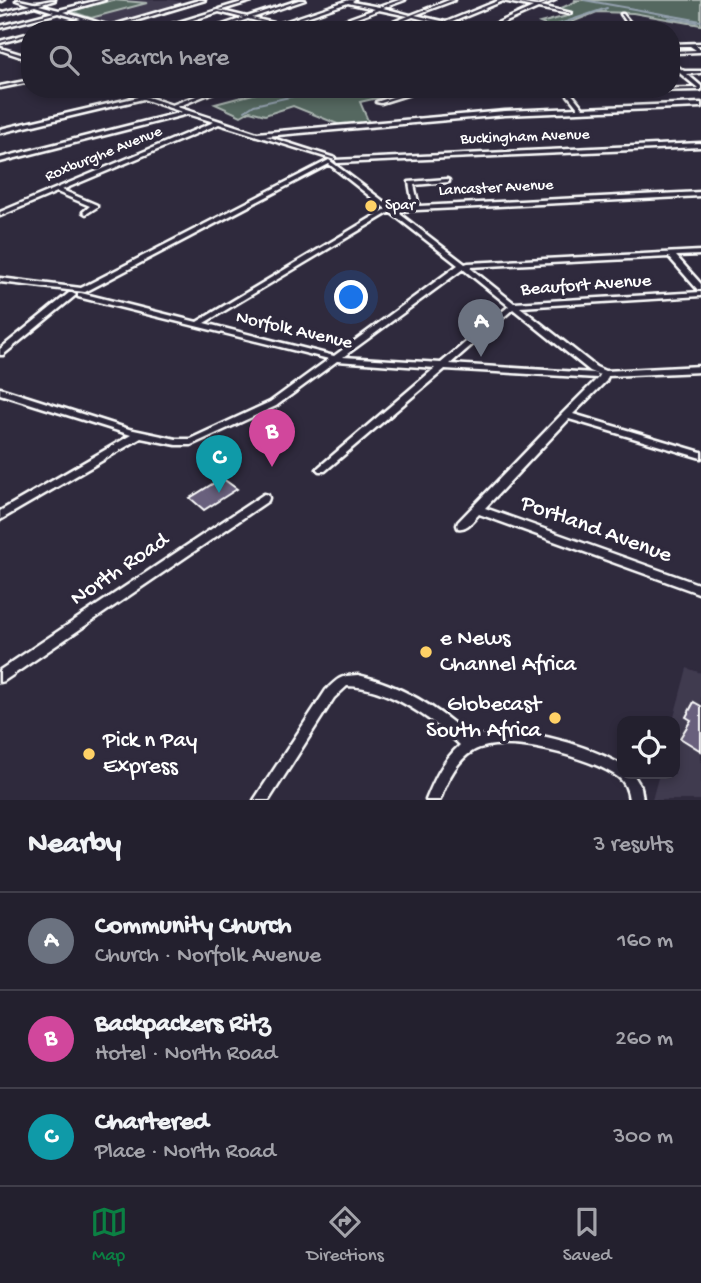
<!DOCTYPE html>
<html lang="en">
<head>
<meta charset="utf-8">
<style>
	:root { --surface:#23202e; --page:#2f2d3a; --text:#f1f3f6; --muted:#a3a3aa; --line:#403e4a; --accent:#0b8043 }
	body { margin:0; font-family:"Gochi Hand",sans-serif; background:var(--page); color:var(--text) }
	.controls { position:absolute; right:21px; bottom:21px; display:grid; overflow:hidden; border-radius:14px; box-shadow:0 4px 10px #0003 }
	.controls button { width:63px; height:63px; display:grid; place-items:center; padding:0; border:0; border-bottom:2px solid var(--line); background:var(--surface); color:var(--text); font:35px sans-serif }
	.you { position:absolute; left:352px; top:298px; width:24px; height:24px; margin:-18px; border:5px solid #fff; border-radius:50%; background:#1a73e8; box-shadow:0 0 0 10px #1a73e833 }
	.badge { display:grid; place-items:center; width:46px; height:46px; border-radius:50%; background:var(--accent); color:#fff; font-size:23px; font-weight:700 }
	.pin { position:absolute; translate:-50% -58px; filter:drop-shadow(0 2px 4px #0008) }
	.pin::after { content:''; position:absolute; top:37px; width:24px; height:21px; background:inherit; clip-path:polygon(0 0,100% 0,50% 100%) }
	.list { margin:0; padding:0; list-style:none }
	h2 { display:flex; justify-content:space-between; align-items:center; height:91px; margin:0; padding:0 28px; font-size:30px }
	h2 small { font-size:23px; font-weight:400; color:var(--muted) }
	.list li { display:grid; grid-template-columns:46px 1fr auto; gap:21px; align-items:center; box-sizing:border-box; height:98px; padding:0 28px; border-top:2px solid var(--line) }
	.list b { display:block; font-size:26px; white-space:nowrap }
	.list p { margin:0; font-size:23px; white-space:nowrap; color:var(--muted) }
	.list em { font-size:23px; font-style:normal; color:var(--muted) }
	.icon { flex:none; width:38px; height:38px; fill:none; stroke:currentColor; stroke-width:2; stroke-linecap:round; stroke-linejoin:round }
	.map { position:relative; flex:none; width:701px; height:800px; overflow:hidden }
	.search { position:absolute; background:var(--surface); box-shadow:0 4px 10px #0003; left:21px; right:21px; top:21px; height:77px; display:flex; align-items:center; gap:18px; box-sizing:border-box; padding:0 24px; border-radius:28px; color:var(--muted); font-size:26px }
	.sheet { height:385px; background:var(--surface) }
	nav { display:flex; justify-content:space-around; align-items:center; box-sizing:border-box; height:98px; border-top:2px solid var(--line); background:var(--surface); font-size:19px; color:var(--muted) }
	nav a { display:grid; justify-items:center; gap:4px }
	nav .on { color:var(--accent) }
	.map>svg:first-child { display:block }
	.built { fill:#403a50 }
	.green { fill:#546861; stroke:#aab4b0; stroke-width:2 }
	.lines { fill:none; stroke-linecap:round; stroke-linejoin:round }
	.stream { stroke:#93a0ad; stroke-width:2 }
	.building { fill:#69607d; stroke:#fff; stroke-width:2 }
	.minor-casing { stroke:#fff; stroke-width:5 }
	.minor { fill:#2f2a3d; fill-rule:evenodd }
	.poi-dot { fill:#ffd166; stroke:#2f2a3d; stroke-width:2.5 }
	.labels { text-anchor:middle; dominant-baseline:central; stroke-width:7; stroke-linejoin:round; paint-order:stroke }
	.far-street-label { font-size:16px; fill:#fff; stroke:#2f2a3d }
	.far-poi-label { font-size:16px; fill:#fff; stroke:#2f2a3d; text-anchor:start }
	.street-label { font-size:19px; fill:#fff; stroke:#2f2a3d }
	.near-street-label { font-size:23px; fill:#fff; stroke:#2f2a3d }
	.near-poi-label { font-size:23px; fill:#fff; stroke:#2f2a3d; text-anchor:start }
</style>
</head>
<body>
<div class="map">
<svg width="701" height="800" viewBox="0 0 701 800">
	<rect width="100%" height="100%" fill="#2f2a3d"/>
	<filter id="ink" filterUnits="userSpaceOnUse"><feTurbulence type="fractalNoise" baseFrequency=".0143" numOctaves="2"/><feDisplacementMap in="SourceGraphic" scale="14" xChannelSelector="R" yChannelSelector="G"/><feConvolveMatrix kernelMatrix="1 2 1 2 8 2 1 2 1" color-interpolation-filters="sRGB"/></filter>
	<g filter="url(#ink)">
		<g class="built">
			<path d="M109,0H172L186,3L110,25L65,12Z"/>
			<path d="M687,668L701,673V800H652L659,774H675L673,721Z"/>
		</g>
		<g class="green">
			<path d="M113,0L147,3L91,18L70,11Z"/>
			<path d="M574,0H701V25L633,13L597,12L555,29L540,23L571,15L557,10L577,1Z"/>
			<path d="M272,89H390L399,93L360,102L369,123L340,125L293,106L265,115L250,111L241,116L215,104Z"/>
		</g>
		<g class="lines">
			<g class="stream">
				<path d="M584,0L701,21"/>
				<path d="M669,18L697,22"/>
				<path d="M542,30L607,8"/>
				<path d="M245,111L254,105L325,89"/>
			</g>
		</g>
		<g class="building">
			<path d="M222,478L237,489L204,510L190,498Z"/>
			<path d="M694,702L701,706V751L680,738L691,720L686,717Z"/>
		</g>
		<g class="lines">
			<g class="minor-casing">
				<g id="minor">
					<path d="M0,0H4L2,1Z"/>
					<path d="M16,0C22,0 27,2 33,3C40,4 47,0 55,0L39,5L59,10L99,0H105L63,12L110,26L199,0H205L105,30H98L106,27L85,21L52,30H44L81,19L58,13L0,28V26L54,12L35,6L0,15V13L30,5Z"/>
					<path d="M249,0H255L222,10L219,9Z"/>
					<path d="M299,0H305L252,18L278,24L349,0H355L352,2L379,7L399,0H405L383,8L410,15L408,16L379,10L324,30H317L375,9L348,3L282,25L299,30C292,30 284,26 278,27C272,27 268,30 262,30L273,25L248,19L215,30H208L243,18L219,12L160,30H153L218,10L247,17Z"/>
					<path d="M449,0H455L415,15L446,22L500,0C511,0 529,6 537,6C543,5 548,1 555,0L541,6L571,13L569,14L538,8L488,30H482L533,7L503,1L450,23L477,30C467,30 454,24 446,25C439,26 435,30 428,30L442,24L413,17L380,30H373Z"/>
					<path d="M621,14H623L636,30H632Z"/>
					<path d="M30,33V35L0,43V41Z"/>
					<path d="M701,43V45H696L701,50L700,52L675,53L673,51L696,50L690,46H671V44Z"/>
					<path d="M0,48L30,57V60L0,50Z"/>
					<path d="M671,62L684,71H701V73L687,74L701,86V90L641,91V89L698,88L671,66Z"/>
					<path d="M30,80V82L0,88V86Z"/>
					<path d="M117,89C124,89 132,94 139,93C146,92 150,89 156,89L142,95L172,105L214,89H221L177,107L257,133L505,111L578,108L563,89H568L583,108L701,103V107L505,115L266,136L335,158V160L701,143V147L337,163L335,160L219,124L62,190L97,205V207L86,214L83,212L90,206L57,192L0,216V212L214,122L188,114L0,162V158L182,112L143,99L0,133V129L138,97Z"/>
					<path d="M418,89H426L381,103L376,102Z"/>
					<path d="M329,160L391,207L413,206L409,182L447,179L449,180V182L414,185L419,206L701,192V196L396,211L465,264L468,263L701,251V255L676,256L701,284V290H698L669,257L469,267L514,303L701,292V296L520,307L596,367L605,371L701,366V372L608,376L606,381L573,414L701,452V458L569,419L485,508L701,585V594L479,514C473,520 467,530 458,528L457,525L458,522L563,413L599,377L600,375L590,371L513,309L450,364L594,373L597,374L598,376L597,378L445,369L325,471H319L317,469L319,467L435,368L337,361L276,406L191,445H176L141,438L0,520V511L131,435L0,394V388L129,429L176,439H190L270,402L329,359L78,297V293H81L197,322L386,209L329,164L85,292L0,282V278L81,288ZM390,212L458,265L334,356L204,323ZM463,269L509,306L441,363L343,357Z"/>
					<path d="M69,293H72L76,295L3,355H0V349Z"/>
					<path d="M264,494L268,495L269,498L268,501L4,681L0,682V670Z"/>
					<path d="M358,675C401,685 440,709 472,739C514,721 584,744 622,765V774H633L641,787L643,800H629C628,791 625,782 618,777C591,757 502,733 473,751C456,761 446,783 440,800H426C434,780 443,760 460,745C433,719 386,686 347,686L334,698L269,800H254L326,690C339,678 339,676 358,675Z"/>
				</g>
			</g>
			<use href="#minor" class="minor"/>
		</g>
	</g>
	<g class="poi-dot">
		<circle cx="371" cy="206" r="7"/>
		<circle cx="426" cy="652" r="7"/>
		<circle cx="555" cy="718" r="7"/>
		<circle cx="89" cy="754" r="7"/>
	</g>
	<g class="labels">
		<g class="far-street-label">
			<text transform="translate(525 138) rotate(-2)">Buckingham Avenue</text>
			<text transform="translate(104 155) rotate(-22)">Roxburghe Avenue</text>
			<text transform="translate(496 189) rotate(-3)">Lancaster Avenue</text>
		</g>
		<g class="far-poi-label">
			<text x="385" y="206">Spar</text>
		</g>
		<g class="street-label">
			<text transform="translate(586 286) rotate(-4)">Beaufort Avenue</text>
			<text transform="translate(294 331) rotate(13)">Norfolk Avenue</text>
		</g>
		<g class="near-street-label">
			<text transform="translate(596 530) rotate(20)">Portland Avenue</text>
			<text transform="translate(120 570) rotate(-34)">North Road</text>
		</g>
		<g class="near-poi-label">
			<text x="440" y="639">e News<tspan x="440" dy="26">Channel Africa</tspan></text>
			<text x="541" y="705" text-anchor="end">Globecast<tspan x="541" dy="26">South Africa</tspan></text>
			<text x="103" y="741">Pick n Pay<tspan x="103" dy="26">Express</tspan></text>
		</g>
	</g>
</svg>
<div class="controls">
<button><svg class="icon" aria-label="locate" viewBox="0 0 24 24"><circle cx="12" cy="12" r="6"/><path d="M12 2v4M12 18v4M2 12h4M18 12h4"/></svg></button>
</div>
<div class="you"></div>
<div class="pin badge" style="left:481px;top:357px;background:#6b7280">A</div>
<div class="pin badge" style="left:272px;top:467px;background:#d1479c">B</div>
<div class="pin badge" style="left:219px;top:493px;background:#0f9aa8">C</div>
<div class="search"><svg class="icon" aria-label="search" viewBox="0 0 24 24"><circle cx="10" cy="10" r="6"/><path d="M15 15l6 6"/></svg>Search here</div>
</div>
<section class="sheet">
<h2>Nearby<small>3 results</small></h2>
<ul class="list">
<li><span class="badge" style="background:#6b7280">A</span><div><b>Community Church</b><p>Church · Norfolk Avenue</p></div><em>160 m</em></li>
<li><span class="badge" style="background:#d1479c">B</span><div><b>Backpackers Ritz</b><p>Hotel · North Road</p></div><em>260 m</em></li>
<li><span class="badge" style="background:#0f9aa8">C</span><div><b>Chartered</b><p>Place · North Road</p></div><em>300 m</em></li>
</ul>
</section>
<nav>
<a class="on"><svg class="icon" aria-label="map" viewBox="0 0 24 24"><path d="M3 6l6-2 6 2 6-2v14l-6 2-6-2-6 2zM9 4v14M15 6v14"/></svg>Map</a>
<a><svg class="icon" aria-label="directions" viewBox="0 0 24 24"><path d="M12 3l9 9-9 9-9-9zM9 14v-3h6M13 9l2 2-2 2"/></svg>Directions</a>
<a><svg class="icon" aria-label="saved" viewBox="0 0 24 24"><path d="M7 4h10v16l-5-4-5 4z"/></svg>Saved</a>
</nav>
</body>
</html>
